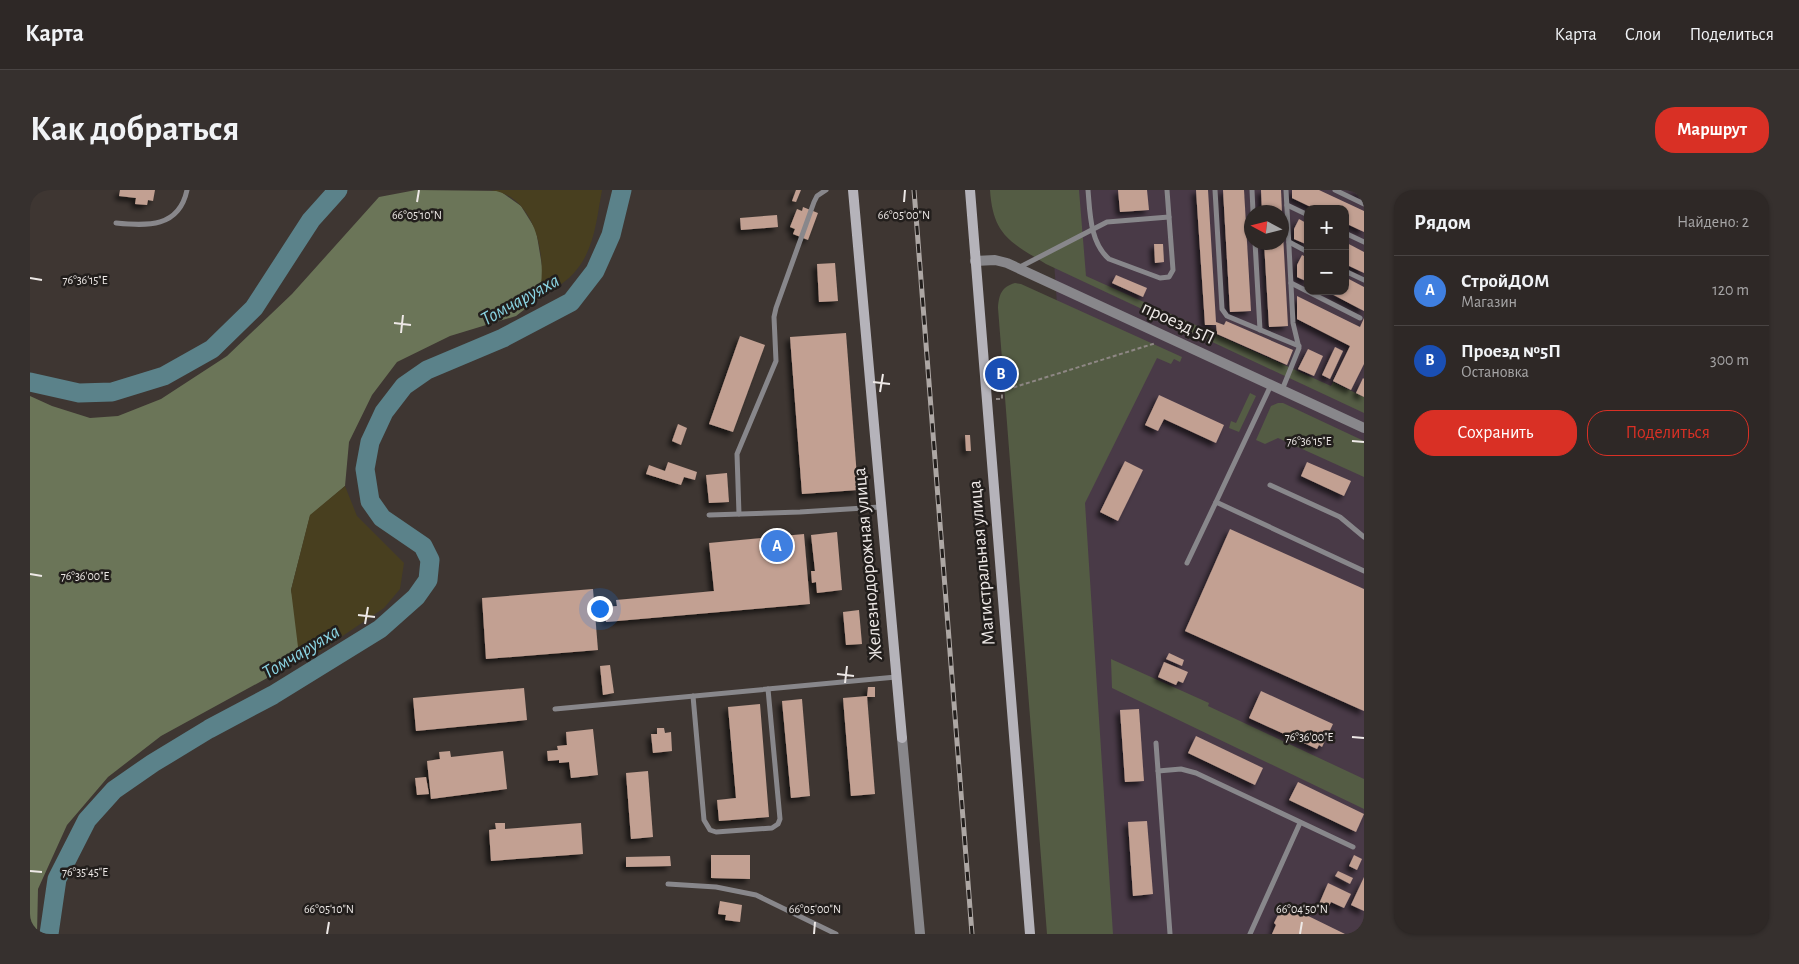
<!DOCTYPE html>
<html lang="ru">
<head>
<meta charset="utf-8">
<style>
	:root { --surface:#2e2826; --page:#36302e; --text:#f1f3f6; --muted:#a7a6a7; --line:#494443; --accent:#d93025 }
	body { margin:0; font-family:"Alegreya Sans",sans-serif; background:var(--page); color:var(--text) }
	.controls { position:absolute; right:15px; top:15px; display:grid; overflow:hidden; border-radius:10px; box-shadow:0 1px 4px #0004 }
	.controls button { width:45px; height:45px; display:grid; place-items:center; padding:0; border:0; border-bottom:1px solid var(--line); background:var(--surface); color:var(--text); font:25px sans-serif }
	.compass { position:absolute; left:1214px; top:15px; width:45px; height:45px; border-radius:50%; background:var(--surface); box-shadow:0 1px 4px #0004; rotate:277deg }
	.you { position:absolute; left:569px; top:418px; width:18px; height:18px; margin:-12px; border:4px solid #fff; border-radius:50%; background:#1a73e8; box-shadow:0 0 0 8px #1a73e833 }
	.badge { display:grid; place-items:center; width:32px; height:32px; border-radius:50%; background:var(--accent); color:#fff; font-size:16px; font-weight:700 }
	.pin { position:absolute; translate:-50% -50%; border:2px solid #fff; box-shadow:0 1px 5px #0006 }
	.list { margin:0; padding:0; list-style:none }
	h2 { display:flex; justify-content:space-between; align-items:center; height:65px; margin:0; padding:0 20px; font-size:21px }
	h2 small { font-size:16px; font-weight:400; color:var(--muted) }
	.list li { display:grid; grid-template-columns:32px 1fr auto; gap:15px; align-items:center; box-sizing:border-box; height:70px; padding:0 20px; border-top:1px solid var(--line) }
	.list b { display:block; font-size:19px; white-space:nowrap }
	.list p { margin:0; font-size:16px; white-space:nowrap; color:var(--muted) }
	.list em { font-size:16px; font-style:normal; color:var(--muted) }
	.actions { display:flex; gap:10px; padding:15px 20px }
	.actions a { flex:1; padding:11px 0; border:1px solid var(--accent); border-radius:20px; text-align:center; font-size:18px; color:var(--accent) }
	.actions .main { background:var(--accent); color:#fff }
	.map { position:relative; flex:none; width:1334px; height:744px; overflow:hidden; border-radius:20px }
	header { display:flex; align-items:center; gap:30px; box-sizing:border-box; height:70px; padding:0 25px; background:var(--surface); border-bottom:1px solid var(--line) }
	header strong { font-size:24px }
	nav { display:flex; gap:28px; margin-inline-start:auto; font-size:18px }
	.intro { display:flex; align-items:center; justify-content:space-between; box-sizing:border-box; height:120px; padding:0 30px }
	h1 { margin:0; font-size:35px }
	.button { padding:12px 22px; border-radius:20px; background:var(--accent); color:#fff; font-size:18px; font-weight:700 }
	main { display:flex; gap:30px; padding:0 30px }
	aside { flex:1; background:var(--surface); border-radius:20px; box-shadow:0 1px 4px #0004 }
	.map>svg:first-child { display:block }
	.industrial { fill:#493a47; fill-rule:evenodd }
	.green { fill:#545c44 }
	.forest { fill:#6b7558 }
	.sand { fill:#483f1f }
	.lines { fill:none; stroke-linecap:round; stroke-linejoin:round }
	.river { stroke:#5b828a; stroke-width:19 }
	.building { fill:#c2a092; filter:url(#shadow) }
	.path { stroke:#8e8784; stroke-width:2; stroke-dasharray:4 2.5; stroke-linecap:butt }
	.lane { stroke:#88878b; stroke-width:5 }
	.street { stroke:#88878b; stroke-width:10 }
	.secondary { stroke:#b5b3ba; stroke-width:10 }
	.rail-casing { stroke:#ada7a4; stroke-width:5 }
	.rail { stroke:#221e1c; stroke-width:3; stroke-dasharray:9; stroke-linecap:butt }
	.ticks { fill:none; stroke:#eee9e7; stroke-width:2 }
	.labels { text-anchor:middle; dominant-baseline:central; stroke-width:5; stroke-linejoin:round; paint-order:stroke }
	.street-label { font-size:19px; fill:#eee9e7; stroke:#221e1c }
	.water-label { font-size:20px; font-style:italic; fill:#89d2e1; stroke:#221e1c }
	.ticks-label { font-size:12px; text-anchor:middle; fill:#eee9e7; stroke:#221e1c; stroke-width:5; stroke-linejoin:round; paint-order:stroke }
</style>
</head>
<body>
<header>
<strong>Карта</strong>
<nav><a>Карта</a><a>Слои</a><a>Поделиться</a></nav>
</header>
<div class="intro"><h1>Как добраться</h1><a class="button">Маршрут</a></div>
<main>
<div class="map">
<svg width="1334" height="744" viewBox="0 0 1334 744">
	<defs>
		<filter id="shadow"><feDropShadow dx="-4" dy="4" stdDeviation="2.5" flood-color="#0009"/></filter>
	</defs>
	<rect width="100%" height="100%" fill="#3e3632"/>
	<path class="industrial" d="M1019,0H1334V744H1064L1041,314ZM1278,19H1315V101H1278ZM1222,22H1252V52H1222Z"/>
	<g class="green">
		<path d="M960,0H1049L1056,86L1301,196L1303,192L1334,207V223L1016,74C980,52 963,45 960,0Z"/>
		<path d="M985,93L991,94L1152,167L1150,172L1144,169L1141,174L1127,168L1055,313L1083,744H1017L968,118C969,105 971,97 985,93Z"/>
		<path d="M1220,203L1226,206L1209,242L1199,238L1201,231L1206,233Z"/>
		<path d="M1248,213H1253L1334,251V287L1248,248L1235,254L1226,250L1241,216Z"/>
		<path d="M1081,469L1179,513L1178,516L1334,589V619L1082,498Z"/>
	</g>
	<path class="forest" d="M386,0L470,1L491,16L506,40L512,76V94L508,109L486,126L420,146L367,172L342,205L319,252L315,296L280,326L261,400L272,447L269,465L248,482L131,546L78,587L37,635L8,699L7,744H0V206L22,216L60,228L88,226L131,209L197,166L262,104L349,7Z"/>
	<g class="sand">
		<path d="M461,0H572C567,26 565,56 548,78C538,92 522,100 508,109C519,72 507,6 461,0Z"/>
		<path d="M315,296L327,326L374,373L370,399L354,418L280,468L269,465L261,400L280,325Z"/>
	</g>
	<g class="lines">
		<g class="river">
			<path d="M0,192L49,203L82,202L134,186L182,159L224,118L281,30L308,0"/>
			<path d="M19,744L27,689L57,630L84,600L123,573L179,539L243,505L350,439L386,407L398,390L400,370L393,356L352,328L340,311L335,279L340,252L354,222L374,196L397,180L473,148L541,112L565,81L581,45L592,0"/>
		</g>
	</g>
	<g class="building">
		<path d="M90,0H125L123,11L118,10L117,15L105,14L106,8L89,6Z"/>
		<path d="M766,0H771L766,12L762,11Z"/>
		<path d="M1088,0H1117L1119,20L1090,22Z"/>
		<path d="M1166,0H1178L1186,132L1194,135L1196,131L1263,160L1257,175L1187,144L1186,135H1175Z"/>
		<path d="M1193,0H1214L1221,121L1200,122Z"/>
		<path d="M1231,0H1251L1252,22H1232Z"/>
		<path d="M1262,0H1289L1334,21V42L1315,33V19H1285L1262,8Z"/>
		<path d="M1320,0H1334V7Z"/>
		<path d="M773,17L788,23L778,50L763,44L765,39L760,37L767,19L772,21Z"/>
		<path d="M747,25L748,37L711,40L710,28Z"/>
		<path d="M1269,29L1278,34V55L1264,49V39Z"/>
		<path d="M1252,44H1253L1258,136L1239,137L1234,52H1252Z"/>
		<path d="M1315,52L1334,62V83L1315,74Z"/>
		<path d="M1124,54H1133L1134,72L1125,73Z"/>
		<path d="M1272,65L1278,68V92L1267,87V75Z"/>
		<path d="M805,73L808,111L789,112L787,74Z"/>
		<path d="M1086,85L1117,98L1113,107L1082,93Z"/>
		<path d="M1315,87L1334,97V121L1296,101H1315Z"/>
		<path d="M1267,106L1330,137L1334,128V174L1321,200L1303,191L1320,156L1267,129Z"/>
		<path d="M816,143L828,300L772,304L760,147Z"/>
		<path d="M710,146L735,155L703,242L679,234Z"/>
		<path d="M1305,157L1313,161L1300,189L1292,185Z"/>
		<path d="M1278,159L1293,166L1284,186L1268,179Z"/>
		<path d="M973,174L974,189H969V175Z"/>
		<path d="M1333,188L1334,189V207L1326,203Z"/>
		<path d="M1129,205L1194,235L1186,253L1134,229L1128,241L1115,235Z"/>
		<path d="M648,234L657,238L651,255L642,251Z"/>
		<path d="M935,245H940L941,261H936Z"/>
		<path d="M1095,271L1113,280L1088,331L1070,322Z"/>
		<path d="M638,272L667,282L665,290L654,287L651,295L616,284L619,275L635,281Z"/>
		<path d="M1277,272L1321,291L1314,306L1271,286Z"/>
		<path d="M697,283L699,312L679,313L676,285Z"/>
		<path d="M1200,339L1334,399V521L1155,441Z"/>
		<path d="M807,342L812,400L787,403L786,392L782,393L781,381H785L781,345Z"/>
		<path d="M774,344L780,414L576,432L575,417L587,416L586,410L684,401L679,353Z"/>
		<path d="M563,399L568,460L456,469L452,408Z"/>
		<path d="M829,420L832,454L816,455L813,422Z"/>
		<path d="M1139,463L1154,470L1152,476L1136,469Z"/>
		<path d="M1134,472L1158,482L1153,493L1148,491L1146,495L1128,487Z"/>
		<path d="M580,475L584,503L573,505L570,476Z"/>
		<path d="M838,497H845V507H837Z"/>
		<path d="M494,498L497,530L386,541L383,508Z"/>
		<path d="M1231,501L1303,534L1292,557L1289,555L1287,559L1219,528Z"/>
		<path d="M837,506L845,604L821,606L813,508Z"/>
		<path d="M772,509L780,606L761,608L752,511Z"/>
		<path d="M730,514L739,627L689,631L687,610L706,608L698,517Z"/>
		<path d="M1109,519L1114,591L1095,592L1090,520Z"/>
		<path d="M627,538H634L635,543L641,542L642,561L623,563L621,544H627Z"/>
		<path d="M563,539L568,585L541,588L539,572L529,573V570L518,571L517,561L528,560L527,556L537,555L536,542Z"/>
		<path d="M1166,546L1233,578L1225,595L1158,563Z"/>
		<path d="M420,561L421,567L473,561L477,599L401,609L397,571L410,569L409,562Z"/>
		<path d="M618,581L623,647L601,649L596,583Z"/>
		<path d="M396,587L399,604L387,605L385,588Z"/>
		<path d="M1268,592L1334,624L1326,642L1259,610Z"/>
		<path d="M1117,631L1123,704L1103,706L1098,632Z"/>
		<path d="M465,633H475V639L551,633L553,664L461,671L459,640L466,639Z"/>
		<path d="M681,665H720V689L681,688Z"/>
		<path d="M1324,665L1332,669L1327,680L1319,676Z"/>
		<path d="M640,666L641,676L596,677V667Z"/>
		<path d="M1308,681L1323,688L1320,694L1305,686Z"/>
		<path d="M1334,687V721L1321,715Z"/>
		<path d="M1298,693L1321,704L1314,718L1301,712L1298,718L1289,714Z"/>
		<path d="M690,711L712,715L710,732L695,730L696,725L688,724Z"/>
		<path d="M1256,715L1268,721L1315,744H1242L1246,735L1244,733L1249,723L1251,725Z"/>
	</g>
	<g class="lines">
		<path class="path" d="M966,209H972V201L1126,153"/>
		<g class="lane">
			<path d="M1058,0C1060,23 1060,53 1079,69L1130,88L1139,87L1143,80L1139,27"/>
			<path d="M1185,0L1192,119L1197,126L1269,156"/>
			<path d="M1222,0L1223,22"/>
			<path d="M1305,0L1334,14"/>
			<path d="M1257,15L1278,25"/>
			<path d="M86,33C117,36 149,38 157,0"/>
			<path d="M1315,43L1334,52"/>
			<path d="M1225,52L1230,140"/>
			<path d="M1259,52L1278,62"/>
			<path d="M988,78L1077,32L1139,27L1137,0"/>
			<path d="M1315,81L1334,90"/>
			<path d="M1261,93L1330,128"/>
			<path d="M1252,200L1269,158L1263,133L1256,0"/>
			<path d="M1240,295L1310,327L1334,347"/>
			<path d="M1186,312L1241,195"/>
			<path d="M709,324L707,264L746,171L744,127L746,118L784,12L787,6L796,0"/>
			<path d="M679,325L770,322L850,317"/>
			<path d="M1157,373L1186,312L1334,381"/>
			<path d="M663,506L674,630L680,640L686,642L742,638L748,634L750,629L738,499"/>
			<path d="M525,519L866,487"/>
			<path d="M1126,553L1140,744"/>
			<path d="M1128,581L1151,579L1166,583L1323,657"/>
			<path d="M638,694L686,697L726,705L806,744"/>
			<path d="M1220,744L1270,633"/>
		</g>
		<g class="street">
			<path d="M945,71L965,70L977,73L1334,238"/>
			<path d="M872,548L890,744"/>
		</g>
		<g class="secondary">
			<path d="M823,0L872,548"/>
			<path d="M940,0L1000,744"/>
		</g>
		<g class="rail-casing">
			<path id="rail" d="M884,0L942,744"/>
		</g>
		<use href="#rail" class="rail"/>
	</g>
	<path class="ticks" d="M387,12L389,0M874,12L875,0M0,88L12,90M364,133L381,135M371,143L373,125M843,192L860,194M850,202L853,184M1322,251L1334,252M0,384L12,386M328,425L345,427M335,434L338,417M807,484L824,486M815,493L817,476M1322,547L1334,548M0,681L12,682M297,744L299,732M784,744L785,732M1270,744L1272,732"/>
	<g class="labels">
		<g class="street-label">
			<text transform="translate(1148 133) rotate(25)">проезд 5П</text>
			<text transform="translate(952 373) rotate(-95)">Магистральная улица</text>
			<text transform="translate(838 374) rotate(-95)">Железнодорожная улица</text>
		</g>
		<g class="water-label">
			<text transform="translate(490 110) rotate(-29)">Томчаруяха</text>
			<text transform="translate(271 462) rotate(-31)">Томчаруяха</text>
		</g>
	</g>
	<g class="ticks-label">
		<text x="387" y="29">66°05'10"N</text>
		<text x="874" y="29">66°05'00"N</text>
		<text x="55" y="94">76°36'15"E</text>
		<text x="1279" y="255">76°36'15"E</text>
		<text x="55" y="390">76°36'00"E</text>
		<text x="1279" y="551">76°36'00"E</text>
		<text x="55" y="686">76°35'45"E</text>
		<text x="299" y="723">66°05'10"N</text>
		<text x="785" y="723">66°05'00"N</text>
		<text x="1272" y="723">66°04'50"N</text>
	</g>
</svg>
<div class="controls">
<button>+</button>
<button>−</button>
</div>
<svg class="compass" viewBox="-18 -18 36 36"><path d="M0-13l5 13h-10z" fill="#e53935"/><path d="M0 13l5-13h-10z" fill="#a7a6a7"/></svg>
<div class="you"></div>
<div class="pin badge" style="left:747px;top:356px;background:#3f7fe0">A</div>
<div class="pin badge" style="left:971px;top:184px;background:#1a4fb4">B</div>
</div>
<aside>
<h2>Рядом<small>Найдено: 2</small></h2>
<ul class="list">
<li><span class="badge" style="background:#3f7fe0">A</span><div><b>СтройДОМ</b><p>Магазин</p></div><em>120 m</em></li>
<li><span class="badge" style="background:#1a4fb4">B</span><div><b>Проезд №5П</b><p>Остановка</p></div><em>300 m</em></li>
</ul>
<div class="actions"><a class="main">Сохранить</a><a>Поделиться</a></div>
</aside>
</main>
</body>
</html>
